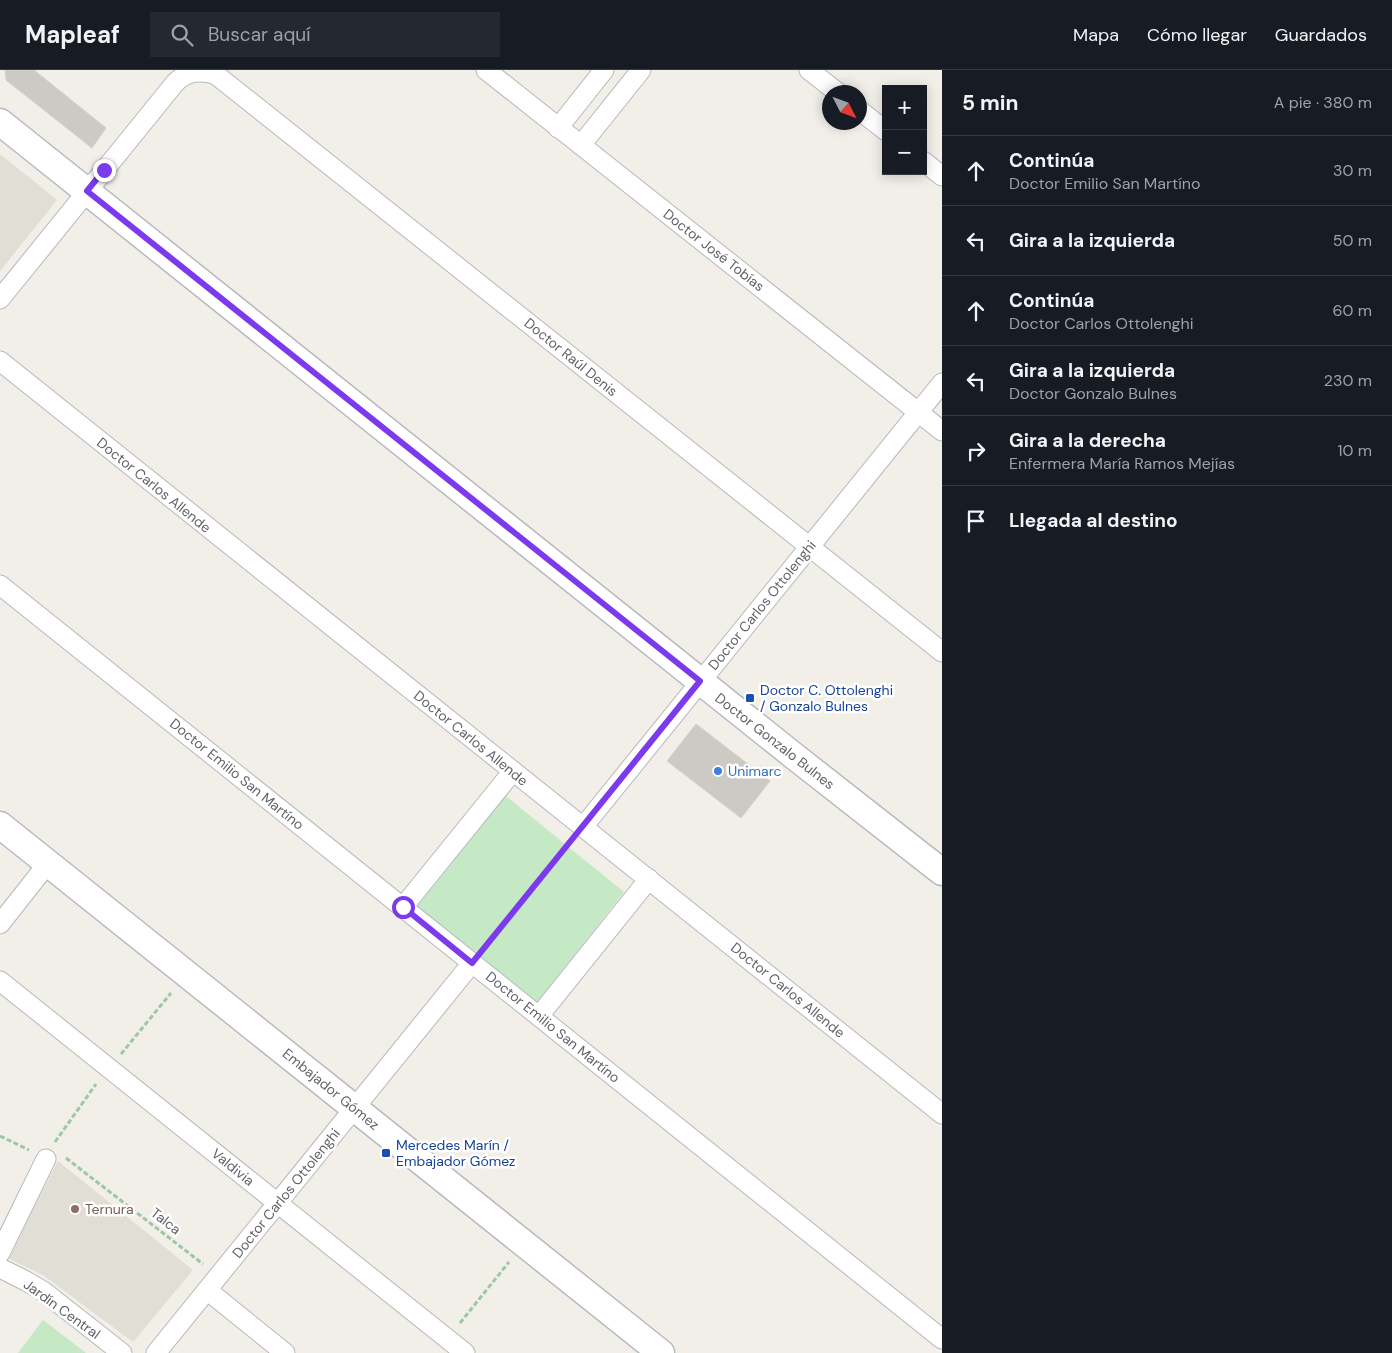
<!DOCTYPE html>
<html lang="es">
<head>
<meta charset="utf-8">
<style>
	:root { --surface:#171b24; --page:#242831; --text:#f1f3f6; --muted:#9ea1a6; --line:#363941 }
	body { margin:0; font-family:"DM Sans",sans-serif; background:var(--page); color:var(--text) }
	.controls { position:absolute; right:15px; top:15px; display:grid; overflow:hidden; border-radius:0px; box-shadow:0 2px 12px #0003 }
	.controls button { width:45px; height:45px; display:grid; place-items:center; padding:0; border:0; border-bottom:1px solid var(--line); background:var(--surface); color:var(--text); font:25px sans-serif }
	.compass { position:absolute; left:822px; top:15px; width:45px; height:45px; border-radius:50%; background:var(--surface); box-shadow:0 2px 12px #0003; rotate:132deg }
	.stop { position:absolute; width:15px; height:15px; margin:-11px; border:4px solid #7c3aed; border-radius:50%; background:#fff }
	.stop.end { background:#7c3aed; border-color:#fff; box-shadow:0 1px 5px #0008 }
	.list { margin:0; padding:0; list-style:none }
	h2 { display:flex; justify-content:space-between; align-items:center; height:65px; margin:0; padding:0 20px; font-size:21px }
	h2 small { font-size:16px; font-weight:400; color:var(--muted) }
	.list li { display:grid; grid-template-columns:32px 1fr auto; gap:15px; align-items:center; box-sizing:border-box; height:70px; padding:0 20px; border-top:1px solid var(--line) }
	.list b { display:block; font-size:19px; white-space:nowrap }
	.list p { margin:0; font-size:16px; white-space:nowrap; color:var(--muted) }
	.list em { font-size:16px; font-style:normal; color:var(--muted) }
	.icon { flex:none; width:28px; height:28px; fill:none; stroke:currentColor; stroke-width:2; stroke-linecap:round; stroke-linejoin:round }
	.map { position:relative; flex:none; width:942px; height:1283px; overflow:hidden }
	header { display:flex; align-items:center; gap:30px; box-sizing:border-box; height:70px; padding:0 25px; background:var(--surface); border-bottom:1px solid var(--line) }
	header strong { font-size:24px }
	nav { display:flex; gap:28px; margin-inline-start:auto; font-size:18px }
	.search { width:350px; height:45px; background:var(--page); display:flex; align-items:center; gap:12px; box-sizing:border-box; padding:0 18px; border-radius:0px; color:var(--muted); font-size:19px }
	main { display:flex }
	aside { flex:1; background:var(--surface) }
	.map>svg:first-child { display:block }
	.education { fill:#e1ded6 }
	.green { fill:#c5e8c5 }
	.building { fill:#cccac5; stroke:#d6d1c6 }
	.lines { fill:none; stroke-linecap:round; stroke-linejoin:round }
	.street-casing { stroke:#b5b8bc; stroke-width:21 }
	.secondary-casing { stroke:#b6babf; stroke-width:29 }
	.path { stroke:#9cc7a9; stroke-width:3; stroke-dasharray:5 2.5; stroke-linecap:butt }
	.street { stroke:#fff; stroke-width:19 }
	.secondary { stroke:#fff; stroke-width:26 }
	.route { stroke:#7c3aed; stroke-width:6 }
	.transit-dot { fill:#1a4fb4; stroke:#fff; stroke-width:2 }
	.shop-dot { fill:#3f7fe0; stroke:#fff; stroke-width:2 }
	.education-dot { fill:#8d6e63; stroke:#fff; stroke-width:2 }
	.labels { text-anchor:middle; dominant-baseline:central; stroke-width:5; stroke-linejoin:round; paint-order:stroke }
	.street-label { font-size:14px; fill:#5f6368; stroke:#fff }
	.transit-label { font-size:14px; fill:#164399; stroke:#fff; text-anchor:start }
	.shop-label { font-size:14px; fill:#366cbe; stroke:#fff; text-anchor:start }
	.education-label { font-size:14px; fill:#785e54; stroke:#fff; text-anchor:start }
</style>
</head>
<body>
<header>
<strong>Mapleaf</strong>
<div class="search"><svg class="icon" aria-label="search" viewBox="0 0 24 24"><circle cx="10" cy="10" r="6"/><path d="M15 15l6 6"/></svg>Buscar aquí</div>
<nav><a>Mapa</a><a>Cómo llegar</a><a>Guardados</a></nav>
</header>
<main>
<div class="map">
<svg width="942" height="1283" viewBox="0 0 942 1283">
	<rect width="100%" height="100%" fill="#f1efe8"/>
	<g class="education">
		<path d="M0,84L57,130L0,201Z"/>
		<path d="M58,1091L193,1200L133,1272L43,1205L7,1188Z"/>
	</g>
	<g class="green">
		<path d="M506,726L624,822L536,934L416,838Z"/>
		<path d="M43,1250L86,1283H18Z"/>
	</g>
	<g class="building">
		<path d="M5,0H34L106,58L92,78L6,10Z"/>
		<path d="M696,654L770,711L741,748L667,691Z"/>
	</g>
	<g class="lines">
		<g class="street-casing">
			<g id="street">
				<path d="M486,0L942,361"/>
				<path d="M809,0L837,22"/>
				<path d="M859,40L886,61"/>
				<path d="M558,58L604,0"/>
				<path d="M581,75L641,0"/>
				<path d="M923,91L942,106"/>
				<path d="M0,229L175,13C187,1 199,0 215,4L942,582"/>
				<path d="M0,291L942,1044"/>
				<path d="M0,515L942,1269"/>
				<path d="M583,757L942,313"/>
				<path d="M403,837L513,701"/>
				<path d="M0,854L48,793"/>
				<path d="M0,911L465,1283"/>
				<path d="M539,946L649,809"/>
				<path d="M0,1183L46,1089"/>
				<path d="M0,1198L26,1211L43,1221L122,1283"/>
				<path d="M207,1220L285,1283"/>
				<path d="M156,1283L472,893"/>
			</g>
		</g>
		<g class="secondary-casing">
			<g id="secondary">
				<path d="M0,52L794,686L942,802"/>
				<path d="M0,755L661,1283"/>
			</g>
		</g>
		<g class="path">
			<path d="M485,877L570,773"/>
			<path d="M121,984L171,923"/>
			<path d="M0,1066L29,1080"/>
			<path d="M55,1072L96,1014"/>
			<path d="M66,1088L203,1194"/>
			<path d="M460,1253L509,1192"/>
		</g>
		<use href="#street" class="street"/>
		<use href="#secondary" class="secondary"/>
	</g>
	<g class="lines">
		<path class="route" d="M104,100L87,121L700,611L472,893L403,837"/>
	</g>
	<g class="transit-dot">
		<rect x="745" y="623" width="10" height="10" rx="2.5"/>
		<rect x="381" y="1078" width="10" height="10" rx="2.5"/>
	</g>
	<circle class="shop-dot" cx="718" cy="701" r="5"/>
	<circle class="education-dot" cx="75" cy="1139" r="5"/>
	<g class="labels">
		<g class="street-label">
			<text transform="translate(714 180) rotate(38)">Doctor José Tobías</text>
			<text transform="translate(571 287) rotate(39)">Doctor Raúl Denis</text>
			<text transform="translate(154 415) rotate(39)">Doctor Carlos Allende</text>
			<text transform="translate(762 535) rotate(-51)">Doctor Carlos Ottolenghi</text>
			<text transform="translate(471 668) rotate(39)">Doctor Carlos Allende</text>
			<text transform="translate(775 671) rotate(38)">Doctor Gonzalo Bulnes</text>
			<text transform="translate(237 704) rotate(39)">Doctor Emilio San Martíno</text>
			<text transform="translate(788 920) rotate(39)">Doctor Carlos Allende</text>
			<text transform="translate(553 957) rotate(39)">Doctor Emilio San Martíno</text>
			<text transform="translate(331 1019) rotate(39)">Embajador Gómez</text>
			<text transform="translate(233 1097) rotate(39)">Valdivia</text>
			<text transform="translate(286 1123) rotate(-51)">Doctor Carlos Ottolenghi</text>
			<text transform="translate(166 1151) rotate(38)">Talca</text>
			<text transform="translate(62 1239) rotate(36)">Jardín Central</text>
		</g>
		<g class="transit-label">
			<text x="760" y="620">Doctor C. Ottolenghi<tspan x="760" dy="16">/ Gonzalo Bulnes</tspan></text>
			<text x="396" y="1075">Mercedes Marín /<tspan x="396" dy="16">Embajador Gómez</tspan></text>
		</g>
		<g class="shop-label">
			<text x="728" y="701">Unimarc</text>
		</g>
		<g class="education-label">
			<text x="85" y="1139">Ternura</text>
		</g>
	</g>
</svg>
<div class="controls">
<button>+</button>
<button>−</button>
</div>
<svg class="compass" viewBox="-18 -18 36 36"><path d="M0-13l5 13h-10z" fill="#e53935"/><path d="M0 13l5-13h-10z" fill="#9ea1a6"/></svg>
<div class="stop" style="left:403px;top:837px"></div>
<div class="stop end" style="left:104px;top:100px"></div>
</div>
<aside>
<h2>5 min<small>A pie · 380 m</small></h2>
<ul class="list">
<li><svg class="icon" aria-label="ahead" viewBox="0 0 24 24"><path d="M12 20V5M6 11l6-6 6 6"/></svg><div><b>Continúa</b><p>Doctor Emilio San Martíno</p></div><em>30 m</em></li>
<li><svg class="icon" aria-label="left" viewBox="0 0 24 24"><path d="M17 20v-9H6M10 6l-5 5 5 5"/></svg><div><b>Gira a la izquierda</b></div><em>50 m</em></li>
<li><svg class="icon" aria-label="ahead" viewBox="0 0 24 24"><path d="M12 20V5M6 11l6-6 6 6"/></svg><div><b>Continúa</b><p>Doctor Carlos Ottolenghi</p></div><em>60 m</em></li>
<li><svg class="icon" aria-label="left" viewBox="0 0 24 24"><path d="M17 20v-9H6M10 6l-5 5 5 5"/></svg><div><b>Gira a la izquierda</b><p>Doctor Gonzalo Bulnes</p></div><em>230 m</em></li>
<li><svg class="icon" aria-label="right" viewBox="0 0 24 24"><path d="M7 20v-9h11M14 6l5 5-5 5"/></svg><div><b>Gira a la derecha</b><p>Enfermera María Ramos Mejías</p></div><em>10 m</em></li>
<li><svg class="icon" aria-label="arrive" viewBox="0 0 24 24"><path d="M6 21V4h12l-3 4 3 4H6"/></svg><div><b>Llegada al destino</b></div></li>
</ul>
</aside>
</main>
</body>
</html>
